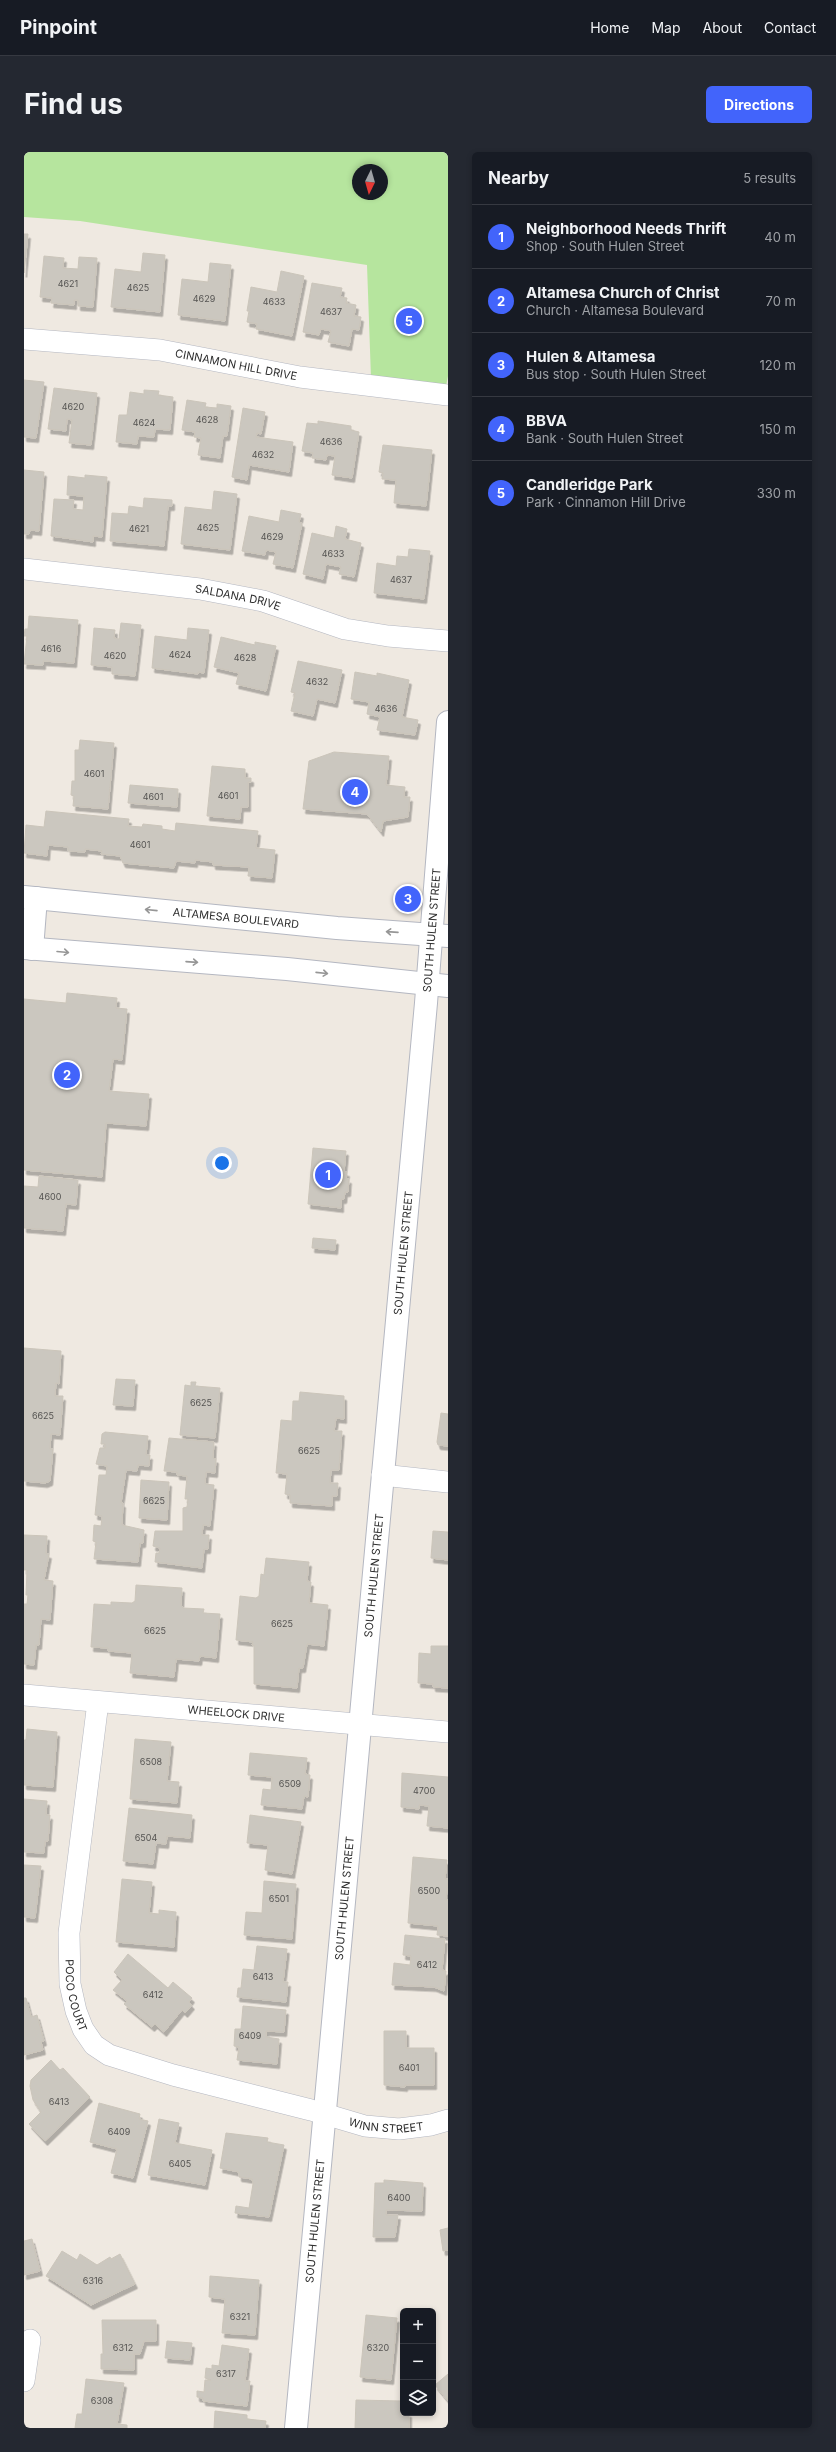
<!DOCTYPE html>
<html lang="en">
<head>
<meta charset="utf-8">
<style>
	:root { --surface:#171b24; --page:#242831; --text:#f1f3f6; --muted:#9ea1a6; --line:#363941; --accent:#4264fb }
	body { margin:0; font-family:Inter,sans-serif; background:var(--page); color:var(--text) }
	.controls { position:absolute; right:12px; bottom:12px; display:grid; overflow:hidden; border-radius:6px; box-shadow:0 2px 6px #0003 }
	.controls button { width:36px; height:36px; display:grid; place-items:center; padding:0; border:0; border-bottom:1px solid var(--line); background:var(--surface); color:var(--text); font:20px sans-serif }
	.compass { position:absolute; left:328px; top:12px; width:36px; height:36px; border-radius:50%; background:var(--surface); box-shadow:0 2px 6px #0003; rotate:185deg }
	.you { position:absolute; left:198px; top:1011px; width:14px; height:14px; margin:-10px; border:3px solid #fff; border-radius:50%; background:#1a73e8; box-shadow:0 0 0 6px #1a73e833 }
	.badge { display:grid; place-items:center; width:26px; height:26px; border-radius:50%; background:var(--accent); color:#fff; font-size:13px; font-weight:700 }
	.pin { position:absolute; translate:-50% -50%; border:2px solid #fff; box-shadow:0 1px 4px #0006 }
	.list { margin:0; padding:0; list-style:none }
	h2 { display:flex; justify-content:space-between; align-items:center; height:52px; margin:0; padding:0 16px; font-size:17px }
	h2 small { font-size:13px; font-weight:400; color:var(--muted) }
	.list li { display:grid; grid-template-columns:26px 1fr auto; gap:12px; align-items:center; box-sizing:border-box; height:64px; padding:0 16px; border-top:1px solid var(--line) }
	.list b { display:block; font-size:15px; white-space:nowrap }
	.list p { margin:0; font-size:13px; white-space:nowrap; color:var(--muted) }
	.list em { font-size:13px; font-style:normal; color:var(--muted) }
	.icon { flex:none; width:22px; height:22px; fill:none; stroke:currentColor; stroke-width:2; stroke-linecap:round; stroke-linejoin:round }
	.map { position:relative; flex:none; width:424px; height:2276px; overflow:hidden; border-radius:6px }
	header { display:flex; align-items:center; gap:24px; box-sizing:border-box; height:56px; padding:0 20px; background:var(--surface); border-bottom:1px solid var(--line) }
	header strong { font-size:19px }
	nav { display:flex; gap:22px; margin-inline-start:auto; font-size:14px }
	.intro { display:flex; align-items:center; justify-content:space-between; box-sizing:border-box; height:96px; padding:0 24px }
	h1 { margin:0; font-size:28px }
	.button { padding:10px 18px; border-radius:6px; background:var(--accent); color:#fff; font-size:14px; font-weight:700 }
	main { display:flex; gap:24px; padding:0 24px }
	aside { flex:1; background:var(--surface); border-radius:6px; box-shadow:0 2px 6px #0003 }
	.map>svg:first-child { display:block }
	.green { fill:#b6e59e; fill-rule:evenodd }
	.building { fill:#cbc7bf; stroke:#cbc5ba; filter:url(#shadow) }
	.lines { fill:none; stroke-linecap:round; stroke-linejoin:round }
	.minor-casing { stroke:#b4b7c1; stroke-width:22 }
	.secondary-casing { stroke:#b4b7c1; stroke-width:24 }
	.minor { stroke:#fff; stroke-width:21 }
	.secondary { stroke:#fff; stroke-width:22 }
	.oneway { stroke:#969696 }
	.labels { text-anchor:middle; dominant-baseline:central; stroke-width:3; stroke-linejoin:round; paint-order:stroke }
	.number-label { font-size:9px; fill:#555452 }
	.street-label { font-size:11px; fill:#2e2e2e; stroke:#fff }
</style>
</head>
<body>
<header>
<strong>Pinpoint</strong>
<nav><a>Home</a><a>Map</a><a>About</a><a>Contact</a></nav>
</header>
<div class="intro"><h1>Find us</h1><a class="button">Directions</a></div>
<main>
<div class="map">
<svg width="424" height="2276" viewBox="0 0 424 2276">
	<defs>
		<filter id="shadow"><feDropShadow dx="2.5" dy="4.5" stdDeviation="0" flood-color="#0004"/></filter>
	</defs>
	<rect width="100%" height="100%" fill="#efe9e1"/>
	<path class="green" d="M0,0H424V224L422,234L347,226L343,113L56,69L0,65ZM334,18H358V42H334Z"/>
	<g class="building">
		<path d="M0,82H4L0,121Z"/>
		<path d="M119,101L141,103L136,160L87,155L91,117L117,120Z"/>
		<path d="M20,104L40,106L39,116L54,117L55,105L73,106L69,155L54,154V148H50V153L27,151L28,146L16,145Z"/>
		<path d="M186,111L207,113L201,169L154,163L158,127L184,130Z"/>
		<path d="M257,119L280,124L268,184L232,177L233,172L223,170L225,159H223L227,135L253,140Z"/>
		<path d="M288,131L318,136L316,145L323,146L322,151L332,153L330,164L337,165L335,178L328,177L325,194L304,190L307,179L297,177L295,183L279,180Z"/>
		<path d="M0,228L20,230L12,286L0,285Z"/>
		<path d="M30,236L73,241L67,293L45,291L48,268L43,267L42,279L24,277Z"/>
		<path d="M120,238L135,239L134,243L149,245L146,278L131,277L130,285L114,284L113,292L92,290L95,263H103L106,240L120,242Z"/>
		<path d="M163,248L182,251L181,255L193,256V252L207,254L203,284H199L196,306L174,303L177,286L170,285L171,280L158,278Z"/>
		<path d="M219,256L241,260L237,282L233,281L232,285L269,290L265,320L225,313L223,328L208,325Z"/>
		<path d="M294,269L327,274V278L335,280L328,326L308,323L311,304L303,303L302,308L288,306L289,301L278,299L283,271L294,272Z"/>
		<path d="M359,293L408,298L402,354L370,351L372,328L358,327L359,321L355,320Z"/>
		<path d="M0,318L20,320L15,379L6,378L5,382H0Z"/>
		<path d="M61,323L83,325L78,385L69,384V390L27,384L30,347L50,348L49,357L59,358L60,344L43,343L44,324L61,326Z"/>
		<path d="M190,339L213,342L206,398L157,392L161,355L188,358Z"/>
		<path d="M120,346L148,348V354H144L140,394L86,389L88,361L104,362L105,354L119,356Z"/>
		<path d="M257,358L277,362L275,370L278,371L269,416L249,412L252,400L242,398L241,403L218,399L225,364L255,370Z"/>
		<path d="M312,374L323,377L321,387L337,391L330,425L315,422L317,415L302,412L299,427L279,422L288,381L310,386Z"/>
		<path d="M385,397L406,399L400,447L350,441L353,411L372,414L373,404L384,405Z"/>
		<path d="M5,464L54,468L50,511L19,509V513L0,512L3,484H0L1,477H4Z"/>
		<path d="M97,471L117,473L111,524L88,522V515L67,513L70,476L91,478L90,486L95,487Z"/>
		<path d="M164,476L185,478L180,521L174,520V522L128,516L131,484L163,488Z"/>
		<path d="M197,485L231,493V490L252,494L242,539L212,532L215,521L190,515Z"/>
		<path d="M274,509L318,518L311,551L293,547L289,564L267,559L271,541L267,540Z"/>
		<path d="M331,520L353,524V521L385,528L378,565L394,568L391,583L353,578L356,565L343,562L345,550L327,547Z"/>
		<path d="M56,588L90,591L84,657L49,654L50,644L47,643L48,629H51V598H55Z"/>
		<path d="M310,600L365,604L362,633L381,635L380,645H386L384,665L359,669L357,680L343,662L279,657L285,609Z"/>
		<path d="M188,614L221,617V626H227V630H224V655H217L216,667L183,664Z"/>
		<path d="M106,633L154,637L153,655L104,651Z"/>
		<path d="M22,659L105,667L104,674L118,675L119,672L138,674V677L151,679L152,671L234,679L232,696L251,698L248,726L224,724L225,715L189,713V710L171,708V711L152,709L150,716L99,711L96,704L77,702L78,699L61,697V700L44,699V695L24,693L23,704L0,701L2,673L20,675Z"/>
		<path d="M43,841L93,846L92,856L103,857L98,908L89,907L85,939L125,942L122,974L82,971L78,1025L0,1018V847L42,851Z"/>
		<path d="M289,996L322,999L320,1020H323L322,1027H325L324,1040H321L320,1047H317V1056L284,1052Z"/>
		<path d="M15,1024L54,1028L52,1053L42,1052L39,1079L0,1076V1034L14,1035Z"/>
		<path d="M289,1086L312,1088L311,1098L288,1096Z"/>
		<path d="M0,1196L37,1199L35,1232L32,1231L31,1244H39L36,1283L27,1282L26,1297H29L26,1329L21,1331L0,1329Z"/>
		<path d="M92,1227L111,1228L109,1254L89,1253Z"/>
		<path d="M167,1230H172L171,1234L196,1236L191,1286L156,1283L161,1233L167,1234Z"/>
		<path d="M276,1240L320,1244V1267L312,1266L310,1279H318L315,1318H307L306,1331H314L313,1344H308V1354L266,1351V1343L261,1342L263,1322L252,1321L257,1268L268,1269L269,1249H275Z"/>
		<path d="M417,1261L424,1262V1294L414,1293L413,1290Z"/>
		<path d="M81,1280L124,1284L122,1303H126L125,1314L114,1313L113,1319L102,1318L97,1351H99L98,1373L120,1378L119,1391H116L114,1410L70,1407L72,1390L69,1389L70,1373L77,1374L78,1364L71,1363L75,1323H82L83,1314L72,1312L76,1296H81V1292H77L78,1282Z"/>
		<path d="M145,1286L190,1290L189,1306L192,1307L191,1321L182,1320L181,1332L190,1333L186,1374L179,1373L178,1383H185L184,1397H180L178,1416L131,1410L132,1401H135L136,1396L129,1394L131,1379H159V1356L163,1355L164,1347H161L163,1324L153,1323V1320L140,1319Z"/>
		<path d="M117,1328L145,1330L143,1368L115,1366Z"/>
		<path d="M409,1379L424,1380V1408L407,1406Z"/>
		<path d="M0,1383L23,1384L22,1402H25L20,1428L29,1429L26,1468L17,1467L15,1493H12L10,1513L0,1512V1452H3L4,1443H2L3,1418H0Z"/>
		<path d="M242,1406L285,1410L283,1429L287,1430L285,1451L304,1453L300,1494L283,1492L279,1516H275L273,1536L230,1532V1493H228L229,1490L212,1488L216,1444L232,1446L235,1444L237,1422L240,1423Z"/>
		<path d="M112,1433L158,1436L157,1453L159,1456L180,1457L179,1461L196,1462L192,1506L176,1504L175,1509L152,1507L150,1525L106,1521L108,1501L84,1499V1496L67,1495L70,1452L87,1453V1450L108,1451L111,1449Z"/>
		<path d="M407,1494H424V1536L409,1535V1532L394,1531L395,1501L407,1502Z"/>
		<path d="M3,1577L33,1580L29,1635L0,1633V1588H2Z"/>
		<path d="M111,1587L147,1590L143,1629L155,1630L153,1651L106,1647Z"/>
		<path d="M226,1601L283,1606L281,1622L286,1623L284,1645L280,1644L278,1657L237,1653L239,1637L247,1638L248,1625L224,1623Z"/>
		<path d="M378,1621L424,1625V1676L403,1674L405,1654L395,1653V1657L377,1655Z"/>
		<path d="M0,1647L23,1649L22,1663H26L24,1689H21L20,1701L0,1700Z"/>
		<path d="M105,1656L168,1663L166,1686L143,1684L142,1692L132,1691L129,1712L99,1709Z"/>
		<path d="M226,1663L277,1670L268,1722L241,1718L244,1693L223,1691Z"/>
		<path d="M389,1705L423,1708L421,1727H424L422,1748H424V1784L413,1783L414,1774L384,1771Z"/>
		<path d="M0,1713L17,1714L11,1766L0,1765Z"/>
		<path d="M98,1727L128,1730L125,1761L135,1762V1758L152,1760L150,1795L92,1790Z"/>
		<path d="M240,1729L272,1732L268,1787L220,1783L222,1760L238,1761Z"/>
		<path d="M381,1783L421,1787L418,1818L422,1819L420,1839L410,1835L368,1833L370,1811L386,1813L387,1804L379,1803Z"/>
		<path d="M233,1794L263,1797L259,1830H264L262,1850L213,1845L214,1836H217L219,1817L230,1818Z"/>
		<path d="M104,1802L144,1836L149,1830L168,1846L165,1850L168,1853L161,1861L158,1858L140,1880L131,1872L128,1875L100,1852L103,1849L89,1838L98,1828L90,1820Z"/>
		<path d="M0,1846H2L7,1865L13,1863L20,1889L17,1890L19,1898L0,1903Z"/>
		<path d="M219,1854L262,1858L260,1880L242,1879V1885L255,1887L253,1912L213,1908L215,1895L210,1894L211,1877H217Z"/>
		<path d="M360,1879H382V1896H410V1933H381V1935L360,1933Z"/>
		<path d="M27,1908L36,1918L39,1916L66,1945L21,1989L5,1972L17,1960L9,1948L6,1934L7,1928Z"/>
		<path d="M75,1951L116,1962L115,1967L124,1969L109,2026L87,2021L93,1997L66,1990Z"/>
		<path d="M135,1967L155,1971L151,1991L188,1998L181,2033L124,2023Z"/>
		<path d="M202,1981L244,1986L243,1990L260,1993L245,2065L211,2061L212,2054L225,2056L229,2032L228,2027L215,2025V2020L196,2016Z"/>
		<path d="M360,2028L399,2031L398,2059L362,2058V2063H374L371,2085H349L351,2031H360Z"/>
		<path d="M424,2076V2098L419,2099L416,2078Z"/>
		<path d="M8,2087L16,2119L0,2123V2089Z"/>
		<path d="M38,2099L53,2108L56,2102L73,2113L86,2105L87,2107L96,2102L111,2132L67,2153L22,2124Z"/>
		<path d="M186,2124L235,2128L231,2183L198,2181L201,2147L185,2145Z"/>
		<path d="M342,2163L373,2166L367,2228L336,2225Z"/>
		<path d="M78,2168H132V2189H120L116,2202H110V2218L77,2217V2202H79Z"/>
		<path d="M143,2189L168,2191L166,2208L141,2206Z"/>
		<path d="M198,2193L225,2197L221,2229H226L223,2254L179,2249V2246L173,2245V2239L180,2240L181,2228H187L181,2226L182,2216L188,2217V2213L195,2214Z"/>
		<path d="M424,2222V2249L411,2233Z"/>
		<path d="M62,2227L100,2231L93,2272L103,2273V2276H51L53,2262H58Z"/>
		<path d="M332,2248L379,2249V2261H385V2276H331Z"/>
		<path d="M191,2259L223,2263V2267L242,2269L241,2276H190Z"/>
	</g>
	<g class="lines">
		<g class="minor-casing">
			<g id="minor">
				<path id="s1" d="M0,187L136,198L276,225L424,243"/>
				<path id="s2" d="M0,417L176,437L239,449L321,477L364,484L424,489"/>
				<path d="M358,1323L424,1330"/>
				<path id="s3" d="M0,1543L424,1580"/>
				<path id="s4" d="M74,1550L45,1781L46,1832L52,1859L59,1877L70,1893L85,1903L149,1923L287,1958L341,1974L375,1977L407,1973L424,1968"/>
				<path d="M0,2229L6,2188"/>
			</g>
		</g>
		<g class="secondary-casing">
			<g id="secondary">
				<path id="s5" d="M0,745L313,776L424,784"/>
				<path d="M0,796L263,817L424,834"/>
				<path d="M8,797L12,746"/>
				<path id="s6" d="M272,2276L402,851L424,570"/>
			</g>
		</g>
		<use href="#minor" class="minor"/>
		<use href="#secondary" class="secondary"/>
	</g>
	<defs><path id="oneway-shaft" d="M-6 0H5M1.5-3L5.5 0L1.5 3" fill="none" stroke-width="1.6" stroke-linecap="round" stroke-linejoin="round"/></defs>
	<g class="oneway">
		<use href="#oneway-shaft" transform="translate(127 758) rotate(-174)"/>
		<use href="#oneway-shaft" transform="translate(368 780) rotate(-176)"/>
		<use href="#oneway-shaft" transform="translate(39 800) rotate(5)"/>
		<use href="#oneway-shaft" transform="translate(168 810) rotate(4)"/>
		<use href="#oneway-shaft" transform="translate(298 821) rotate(6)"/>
	</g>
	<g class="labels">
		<g class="number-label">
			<text x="44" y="131">4621</text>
			<text x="114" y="135">4625</text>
			<text x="180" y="146">4629</text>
			<text x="250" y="149">4633</text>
			<text x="307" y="159">4637</text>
			<text x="49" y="254">4620</text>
			<text x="183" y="267">4628</text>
			<text x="120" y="270">4624</text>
			<text x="307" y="289">4636</text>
			<text x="239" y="302">4632</text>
			<text x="184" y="375">4625</text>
			<text x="115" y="376">4621</text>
			<text x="248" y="384">4629</text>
			<text x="309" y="401">4633</text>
			<text x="377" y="427">4637</text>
			<text x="27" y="496">4616</text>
			<text x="156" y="502">4624</text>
			<text x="91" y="503">4620</text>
			<text x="221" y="505">4628</text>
			<text x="293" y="529">4632</text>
			<text x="362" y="556">4636</text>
			<text x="70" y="621">4601</text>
			<text x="204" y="643">4601</text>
			<text x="129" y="644">4601</text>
			<text x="116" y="692">4601</text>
			<text x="26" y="1044">4600</text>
			<text x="177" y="1250">6625</text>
			<text x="19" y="1263">6625</text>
			<text x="285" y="1298">6625</text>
			<text x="130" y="1348">6625</text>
			<text x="258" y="1471">6625</text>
			<text x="131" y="1478">6625</text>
			<text x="127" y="1609">6508</text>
			<text x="266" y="1631">6509</text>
			<text x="400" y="1638">4700</text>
			<text x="122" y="1685">6504</text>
			<text x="405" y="1738">6500</text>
			<text x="255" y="1746">6501</text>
			<text x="403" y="1812">6412</text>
			<text x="239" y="1824">6413</text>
			<text x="129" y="1842">6412</text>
			<text x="226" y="1883">6409</text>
			<text x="385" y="1915">6401</text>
			<text x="35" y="1949">6413</text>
			<text x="95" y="1979">6409</text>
			<text x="156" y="2011">6405</text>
			<text x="375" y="2045">6400</text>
			<text x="69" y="2128">6316</text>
			<text x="216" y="2164">6321</text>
			<text x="99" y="2195">6312</text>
			<text x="354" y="2195">6320</text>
			<text x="202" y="2221">6317</text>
			<text x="78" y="2248">6308</text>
		</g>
		<g class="street-label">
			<text stroke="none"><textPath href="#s1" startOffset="214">CINNAMON HILL DRIVE</textPath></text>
			<text stroke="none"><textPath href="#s2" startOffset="216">SALDANA DRIVE</textPath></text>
			<text stroke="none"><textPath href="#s5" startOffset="213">ALTAMESA BOULEVARD</textPath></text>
			<text stroke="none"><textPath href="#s6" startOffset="1504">SOUTH HULEN STREET</textPath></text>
			<text stroke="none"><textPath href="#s6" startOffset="1180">SOUTH HULEN STREET</textPath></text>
			<text stroke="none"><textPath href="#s6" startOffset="856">SOUTH HULEN STREET</textPath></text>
			<text stroke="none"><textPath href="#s3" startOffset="213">WHEELOCK DRIVE</textPath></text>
			<text stroke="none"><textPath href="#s6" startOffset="532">SOUTH HULEN STREET</textPath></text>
			<text stroke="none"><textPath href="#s4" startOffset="296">POCO COURT</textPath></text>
			<text stroke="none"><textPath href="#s4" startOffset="655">WINN STREET</textPath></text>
			<text stroke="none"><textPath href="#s6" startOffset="208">SOUTH HULEN STREET</textPath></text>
		</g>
	</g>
</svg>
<div class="controls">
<button>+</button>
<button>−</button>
<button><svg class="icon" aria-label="layers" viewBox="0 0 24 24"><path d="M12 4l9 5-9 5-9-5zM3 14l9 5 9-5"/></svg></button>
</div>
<svg class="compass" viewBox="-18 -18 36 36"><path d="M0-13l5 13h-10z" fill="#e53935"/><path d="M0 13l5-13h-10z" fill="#9ea1a6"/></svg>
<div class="you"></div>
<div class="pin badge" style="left:304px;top:1023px">1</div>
<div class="pin badge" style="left:43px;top:923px">2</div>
<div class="pin badge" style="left:384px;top:747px">3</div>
<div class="pin badge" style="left:331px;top:640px">4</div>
<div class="pin badge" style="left:385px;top:169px">5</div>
</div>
<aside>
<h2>Nearby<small>5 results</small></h2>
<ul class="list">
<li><span class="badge">1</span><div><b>Neighborhood Needs Thrift</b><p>Shop · South Hulen Street</p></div><em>40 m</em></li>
<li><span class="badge">2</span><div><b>Altamesa Church of Christ</b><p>Church · Altamesa Boulevard</p></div><em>70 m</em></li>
<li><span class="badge">3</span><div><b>Hulen &amp; Altamesa</b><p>Bus stop · South Hulen Street</p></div><em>120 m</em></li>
<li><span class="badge">4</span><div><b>BBVA</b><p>Bank · South Hulen Street</p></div><em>150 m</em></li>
<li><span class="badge">5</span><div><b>Candleridge Park</b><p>Park · Cinnamon Hill Drive</p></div><em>330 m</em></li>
</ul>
</aside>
</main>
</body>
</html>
